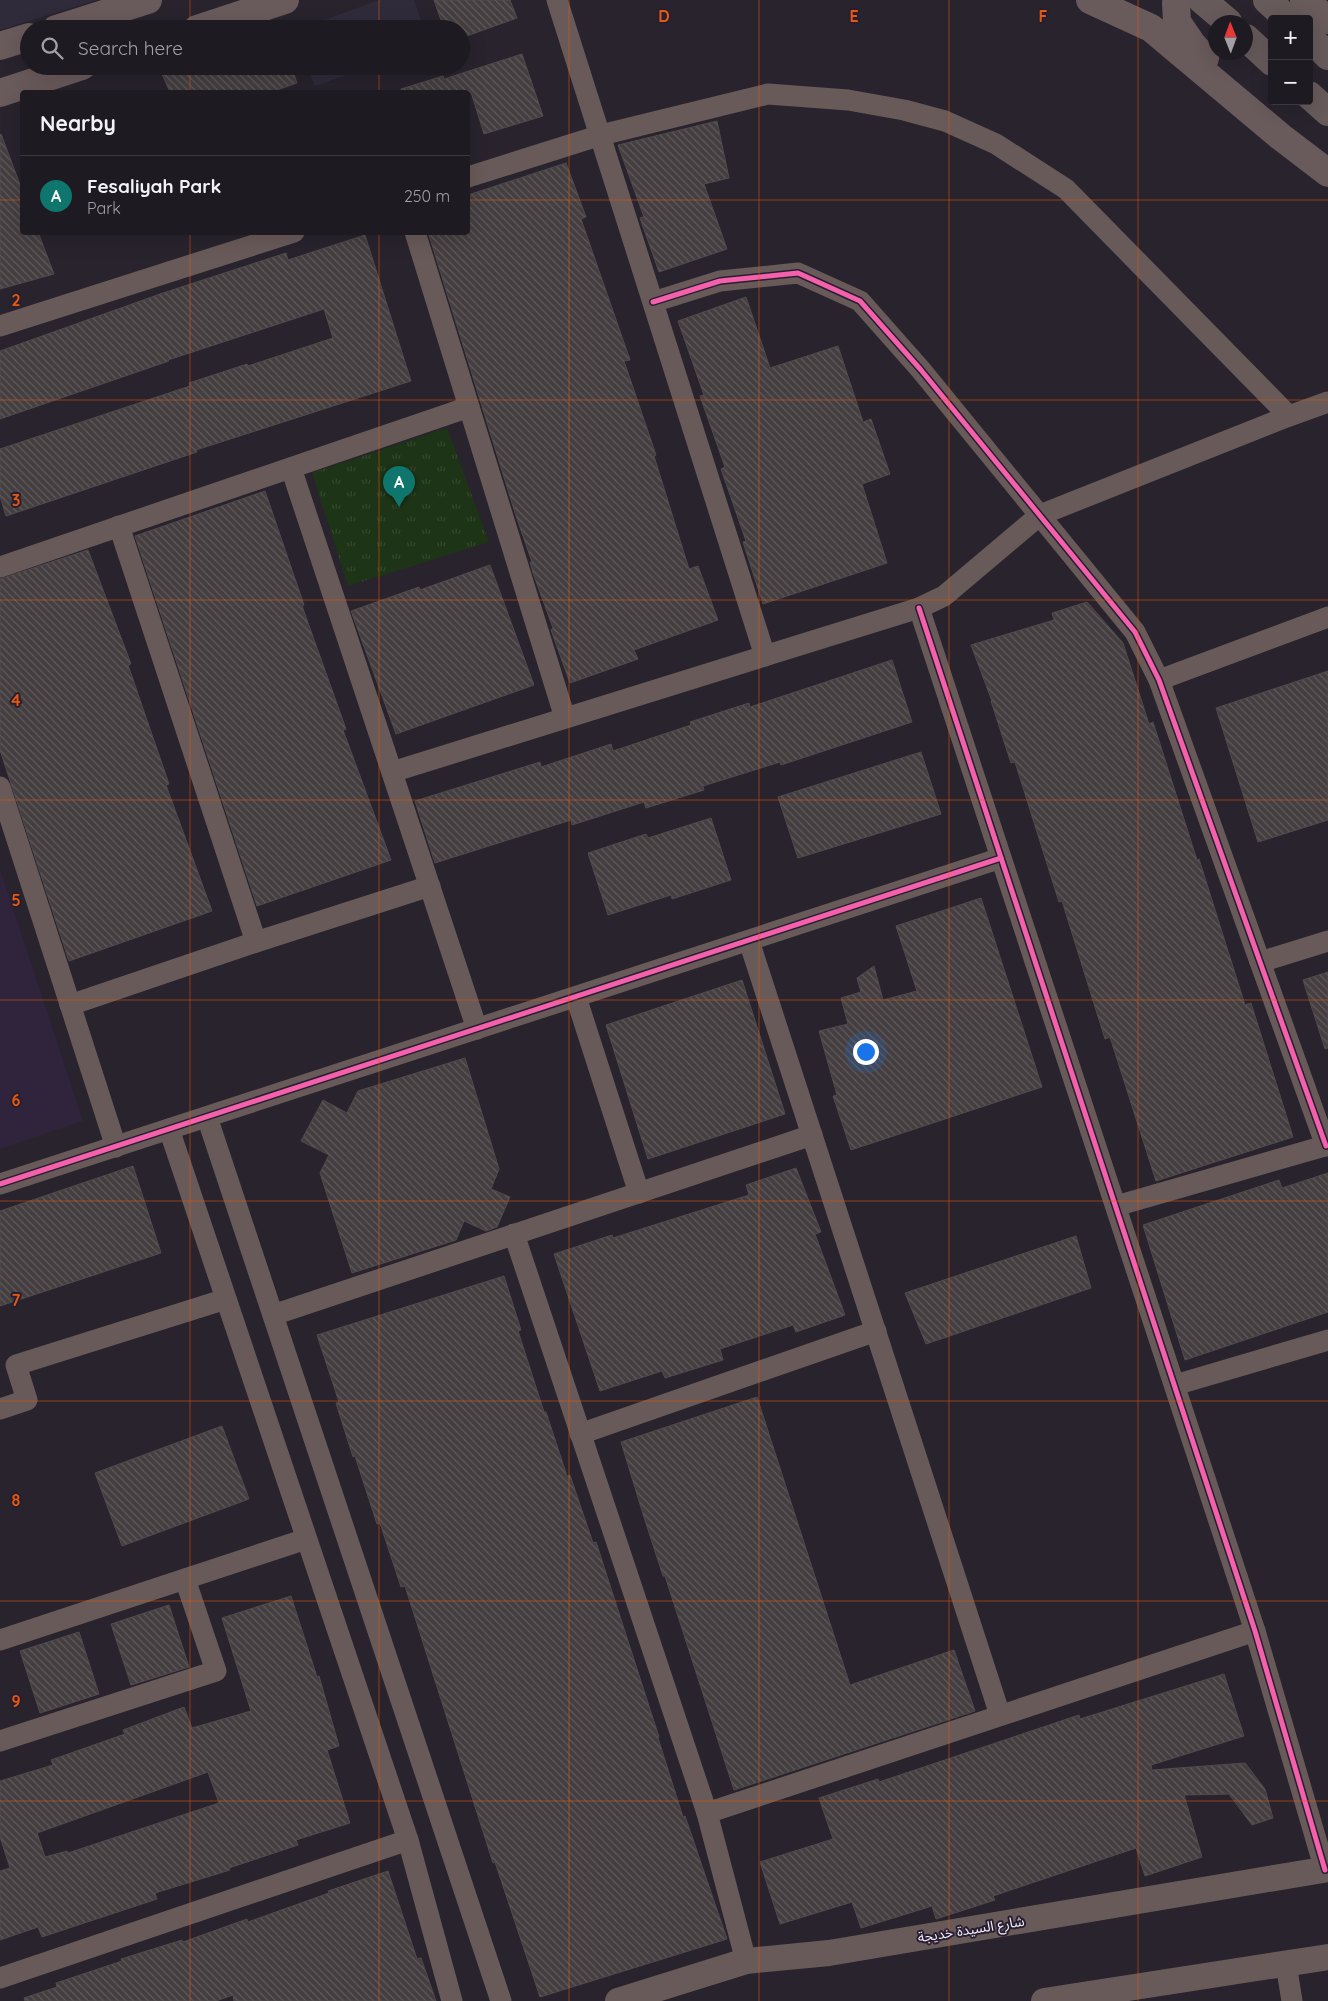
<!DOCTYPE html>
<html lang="en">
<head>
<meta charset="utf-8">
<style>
	:root { --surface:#1e1a22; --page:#2b272f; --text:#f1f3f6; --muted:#a1a1a5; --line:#3c3840; --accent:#0f766e }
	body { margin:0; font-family:Quicksand,"Noto Sans Arabic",sans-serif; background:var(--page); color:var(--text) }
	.controls { position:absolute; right:15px; top:15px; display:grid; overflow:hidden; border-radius:5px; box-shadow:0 5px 20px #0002 }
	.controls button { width:45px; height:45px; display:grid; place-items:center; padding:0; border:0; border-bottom:1px solid var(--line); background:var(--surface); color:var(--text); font:25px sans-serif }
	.compass { position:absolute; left:1208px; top:15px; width:45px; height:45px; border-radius:50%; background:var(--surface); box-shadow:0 5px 20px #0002; rotate:359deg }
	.you { position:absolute; left:865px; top:1051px; width:18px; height:18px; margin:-12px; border:4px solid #fff; border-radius:50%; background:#1a73e8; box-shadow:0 0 0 8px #1a73e833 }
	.badge { display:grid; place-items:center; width:32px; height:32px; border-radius:50%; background:var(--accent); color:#fff; font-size:16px; font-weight:700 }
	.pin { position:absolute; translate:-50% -41px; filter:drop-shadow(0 1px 2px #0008) }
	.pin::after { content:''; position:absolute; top:26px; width:18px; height:15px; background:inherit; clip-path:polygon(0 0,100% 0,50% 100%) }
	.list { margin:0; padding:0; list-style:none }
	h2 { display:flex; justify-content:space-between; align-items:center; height:65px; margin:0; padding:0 20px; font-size:21px }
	h2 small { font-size:16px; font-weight:400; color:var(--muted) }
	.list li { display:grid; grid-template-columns:32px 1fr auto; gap:15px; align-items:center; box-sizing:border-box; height:80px; padding:0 20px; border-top:1px solid var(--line) }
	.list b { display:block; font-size:19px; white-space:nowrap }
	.list p { margin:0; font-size:16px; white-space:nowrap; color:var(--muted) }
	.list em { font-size:16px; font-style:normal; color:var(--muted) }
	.icon { flex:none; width:28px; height:28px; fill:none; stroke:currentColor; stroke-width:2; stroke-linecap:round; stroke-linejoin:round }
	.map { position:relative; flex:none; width:1328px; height:2001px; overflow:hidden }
	.search { position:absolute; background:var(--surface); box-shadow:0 5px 20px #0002; left:20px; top:20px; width:450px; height:55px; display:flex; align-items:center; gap:12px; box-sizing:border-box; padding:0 18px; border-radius:28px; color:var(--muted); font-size:19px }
	.panel { position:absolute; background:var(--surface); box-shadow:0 5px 20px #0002; left:20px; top:90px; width:450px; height:145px; border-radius:5px }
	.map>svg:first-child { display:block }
	.commercial { fill:#2f2b3b }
	.built { fill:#30243c }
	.grass { fill:url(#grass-tufts) }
	.building { fill:url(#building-back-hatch); stroke:#514a4d; fill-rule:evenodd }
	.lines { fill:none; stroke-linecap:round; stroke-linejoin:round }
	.minor { stroke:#685a58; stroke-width:21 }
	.tertiary { stroke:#685a58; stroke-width:26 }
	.primary { stroke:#695a5b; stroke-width:28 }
	.trunk { stroke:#665a5b; stroke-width:28 }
	.cycleway-casing { stroke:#281e32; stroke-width:8 }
	.cycleway { stroke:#f560ab; stroke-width:5 }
	.grid { fill:none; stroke:#e8590c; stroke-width:1; stroke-opacity:0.55 }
	.labels { text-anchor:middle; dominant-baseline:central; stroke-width:4; stroke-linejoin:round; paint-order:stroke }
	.street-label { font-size:14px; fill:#f2ebf9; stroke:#281e32 }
	.grid-label { font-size:16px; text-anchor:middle; font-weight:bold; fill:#e8590c; stroke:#281e32; stroke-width:4; stroke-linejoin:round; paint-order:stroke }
</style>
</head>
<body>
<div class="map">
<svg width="1328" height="2001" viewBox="0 0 1328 2001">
	<defs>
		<pattern id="grass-tufts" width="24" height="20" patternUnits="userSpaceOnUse" patternTransform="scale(1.25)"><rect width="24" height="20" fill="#1e3416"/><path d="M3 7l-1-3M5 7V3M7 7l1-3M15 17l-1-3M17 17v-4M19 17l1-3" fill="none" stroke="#34482d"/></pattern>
		<pattern id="building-back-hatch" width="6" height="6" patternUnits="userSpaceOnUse" patternTransform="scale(1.25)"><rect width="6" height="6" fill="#443e40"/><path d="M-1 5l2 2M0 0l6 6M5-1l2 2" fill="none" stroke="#5f5a5c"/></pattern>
	</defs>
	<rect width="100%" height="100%" fill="#28232d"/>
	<g class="commercial">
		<path d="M0,0H97L0,30Z"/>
		<path d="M379,0H414L424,29H300Z"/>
		<path d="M307,66H371L315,86Z"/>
	</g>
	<path class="built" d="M0,869L83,1121L0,1149Z"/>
	<path class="grass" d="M447,428L489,542L348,586L312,473Z"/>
	<g class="building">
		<path d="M434,0H510L517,18L461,38V29H444Z"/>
		<path d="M522,54L543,116L484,134L471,92H401V89L443,76L444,79Z"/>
		<path d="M184,66H291L297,83L271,92H170L162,74Z"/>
		<path d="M717,121L729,178L704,184L727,249L659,272L640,218L644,217L618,145Z"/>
		<path d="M1,134L22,190V232H38L54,274L0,289V135Z"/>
		<path d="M566,163L586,217L581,219L630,360L624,361L656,455L654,456L689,569L698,566L718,620L634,650L638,659L570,683L551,630L553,628L533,573L530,562H532L516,516L428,232H468V195Z"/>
		<path d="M365,235L411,381L196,450L197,452L6,516L0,496V449L190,386L189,383L247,364L248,366L333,338L324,309L168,360L169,361L0,419V351L163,293L286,253L288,260Z"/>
		<path d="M746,297L770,368L838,346L863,422L871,419L890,474L862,484L887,563L763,604L743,542L746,541L721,469L725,467L700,396L704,395L678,321Z"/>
		<path d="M265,491L304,605L302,606L346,729L343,730L391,860L257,906L135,536Z"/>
		<path d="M88,550L131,664L128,665L169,784L166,785L212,911L69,961L0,750V579Z"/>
		<path d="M490,565L534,685L396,734L351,611L419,587L420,590Z"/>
		<path d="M1087,602L1123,643L1149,724L1153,722L1197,860L1199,859L1245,1005L1251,1003L1293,1137L1156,1181L1110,1037L1105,1039L1062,901L1059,902L1015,762L1011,763L991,701H992L971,645L1054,620L1052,613Z"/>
		<path d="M892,660L912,722L781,765L780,762L703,786L704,790L646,808L644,802L572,825L571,820L435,863L415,801L540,762L541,767L611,744L613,751L691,725L690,722L749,703L750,707Z"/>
		<path d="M1328,671V820L1258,842L1216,708Z"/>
		<path d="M921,752L941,814L798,858L778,797Z"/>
		<path d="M711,818L731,880L672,899L671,895L608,915L588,853L646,834L648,838Z"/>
		<path d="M981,898L1042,1087L851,1150L833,1096L837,1095L819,1031L848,1024L841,998L861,992L857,978L874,966L883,1000L917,991L896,926Z"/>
		<path d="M1328,972V1048L1325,1049L1303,980Z"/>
		<path d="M742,980L785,1114L648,1159L606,1025Z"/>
		<path d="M465,1058L499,1169L491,1189L510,1197L497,1227L486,1231L464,1221L456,1240L352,1273L320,1173L329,1155L301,1141L323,1100L347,1113L358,1091Z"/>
		<path d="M133,1166L161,1253L0,1306V1211Z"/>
		<path d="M796,1168L821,1232L815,1234L845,1315L796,1332L793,1325L720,1349L723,1360L665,1378L662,1371L600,1391L554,1254L612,1235L613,1238L749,1195L746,1185Z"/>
		<path d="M1328,1173V1312L1185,1360L1143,1225L1279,1180L1282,1188Z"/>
		<path d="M1076,1236L1091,1288L926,1344L905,1293Z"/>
		<path d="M504,1276L521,1330L518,1331L544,1412H546L567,1476L570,1475L593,1543L596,1542L659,1737L658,1738L683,1817L685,1816L727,1939L540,1997L495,1862L493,1863L405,1586L401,1587L380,1523L377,1524L355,1456L353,1457L336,1403L339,1402L317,1335Z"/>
		<path d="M757,1397L850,1685L954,1650L975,1711L734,1790L665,1576H663L643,1514L621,1442Z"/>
		<path d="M222,1426L249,1499L122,1546L95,1473Z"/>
		<path d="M291,1596L317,1677L319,1676L339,1746L327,1750L350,1823L296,1840L298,1845L229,1868L230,1870L155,1893L157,1899L42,1937L38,1927L0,1940V1871L10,1868L0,1837V1781L53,1765L51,1760L125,1734L123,1730L184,1707L192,1728L251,1711L222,1618ZM208,1772L219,1803L68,1853L67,1851L45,1857L37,1833Z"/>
		<path d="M169,1605L189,1667L131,1685L111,1624Z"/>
		<path d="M79,1632L99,1694L40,1713L20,1651Z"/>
		<path d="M1224,1674L1244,1736L1151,1765L1152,1770L1245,1763L1265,1789L1273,1818L1252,1825L1229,1794L1184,1795L1202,1857L1145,1876L1136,1848L993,1896L995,1900L936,1919L932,1906L861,1928L852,1902L780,1924L760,1862L833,1839L819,1798L878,1779L879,1782L1079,1715L1080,1719Z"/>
		<path d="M388,1871L417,1959L421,1958L436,2001H234L233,1995L216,2001H25L24,1998L57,1987L56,1983L122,1961L121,1959L182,1940L183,1942L247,1919L248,1922L329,1893L328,1891Z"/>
	</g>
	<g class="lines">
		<g class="minor">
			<path d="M557,0L765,656"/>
			<path d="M468,177L601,135L768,94L848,100L904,110L945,121L996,144L1066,189L1289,416"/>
			<path d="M415,232L565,718"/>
			<path d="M653,302L720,281L798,273L860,301L921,370L1135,632L1159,680L1326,1146"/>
			<path d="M0,326L294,232"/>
			<path d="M291,468L477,1029"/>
			<path d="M119,526L256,942"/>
			<path d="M0,567L469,407"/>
			<path d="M919,608L1255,1631L1325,1870"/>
			<path d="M1159,680L1328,617"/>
			<path d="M392,772L919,608L944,596L1040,515L1289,416L1328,402"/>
			<path d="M0,787L116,1147"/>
			<path d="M749,941L1000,1715"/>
			<path d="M1260,962L1328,941"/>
			<path d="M576,997L639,1193"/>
			<path d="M70,1005L256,942L430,886"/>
			<path d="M207,1117L501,2001"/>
			<path d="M169,1129L408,1840L452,2001"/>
			<path d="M0,1184L1001,858"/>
			<path d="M1116,1206L1328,1145"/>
			<path d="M514,1234L707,1813L746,1961"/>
			<path d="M273,1315L812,1135"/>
			<path d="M1175,1385L1328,1340"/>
			<path d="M0,1409L27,1400L16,1365L226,1299"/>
			<path d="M580,1434L876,1331"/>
			<path d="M0,1640L306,1539"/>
			<path d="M0,1741L216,1671L185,1579"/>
			<path d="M707,1813L1255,1631"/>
			<path d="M1286,1964L1292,2001"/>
			<path d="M0,1978L408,1840"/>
		</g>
		<g class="tertiary">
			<path d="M618,2001L746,1961L829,1953L1328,1869"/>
			<path d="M1044,2001L1328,1957"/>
		</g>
		<g class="primary">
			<path d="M1090,0L1151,28L1281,137L1328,173"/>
			<path d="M1178,0L1176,3L1177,22L1192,44L1205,58"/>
			<path d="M1304,0L1328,20"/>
			<path d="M56,29L148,0"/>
			<path d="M197,29L285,0"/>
			<path d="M0,46L29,37"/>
			<path d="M0,93L82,66"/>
		</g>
		<g class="trunk">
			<path d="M1202,0L1228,22"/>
			<path d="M1267,0L1288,19"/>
			<path d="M1309,37L1328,56"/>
			<path d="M1246,38L1272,62"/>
			<path d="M1309,95L1328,112"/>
		</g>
		<g class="cycleway-casing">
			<g id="cycleway">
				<path d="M653,302L720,281L798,273L860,301L921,370L1135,632L1159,680L1326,1146"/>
				<path d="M919,608L1255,1631L1325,1870"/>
				<path d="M0,1184L1001,858"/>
			</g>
		</g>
		<use href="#cycleway" class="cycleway"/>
	</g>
	<path class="grid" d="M190,0V29M379,0V29M569,0V2001M759,0V2001M949,0V2001M1138,0V2001M190,66V92M379,66V92M0,200H22M468,200H1328M190,232V2001M379,232V2001M0,400H1328M0,600H1328M0,800H1328M0,1000H1328M0,1201H1328M0,1401H1328M0,1601H1328M0,1801H1328"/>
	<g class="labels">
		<g class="street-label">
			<text transform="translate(971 1929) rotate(-9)">شارع السيدة خديجة</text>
		</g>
	</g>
	<g class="grid-label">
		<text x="664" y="22">D</text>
		<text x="854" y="22">E</text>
		<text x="1043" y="22">F</text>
		<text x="16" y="306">2</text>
		<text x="16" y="506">3</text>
		<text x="16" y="706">4</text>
		<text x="16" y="906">5</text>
		<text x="16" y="1106">6</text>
		<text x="16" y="1306">7</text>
		<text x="16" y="1506">8</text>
		<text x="16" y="1707">9</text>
	</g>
</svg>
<div class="controls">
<button>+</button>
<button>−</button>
</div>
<svg class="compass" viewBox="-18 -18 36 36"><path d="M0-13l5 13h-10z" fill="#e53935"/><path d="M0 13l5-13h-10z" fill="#a1a1a5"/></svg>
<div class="you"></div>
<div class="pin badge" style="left:399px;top:507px">A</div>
<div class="search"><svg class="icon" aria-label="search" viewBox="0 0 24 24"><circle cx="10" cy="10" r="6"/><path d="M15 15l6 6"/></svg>Search here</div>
<section class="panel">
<h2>Nearby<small></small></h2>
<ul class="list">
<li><span class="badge">A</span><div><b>Fesaliyah Park</b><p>Park</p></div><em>250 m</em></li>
</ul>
</section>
</div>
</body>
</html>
